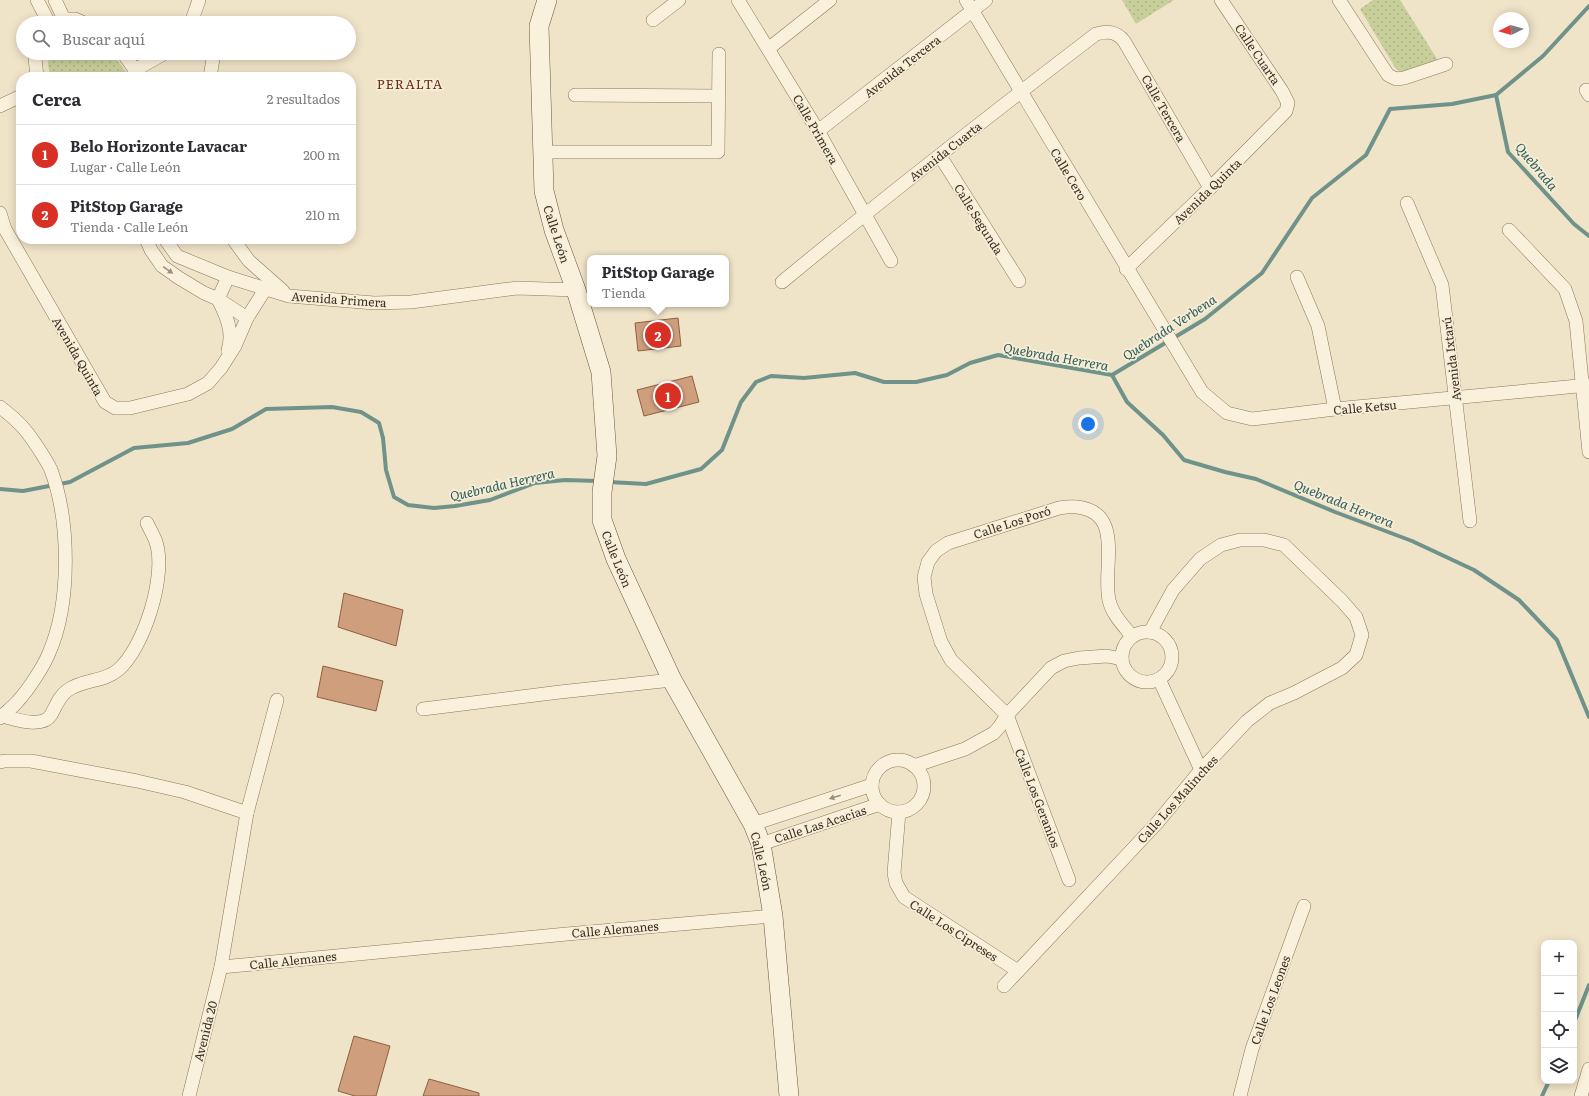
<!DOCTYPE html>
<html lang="es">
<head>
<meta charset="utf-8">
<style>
	:root { --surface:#fff; --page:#f2f2f3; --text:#2b2b33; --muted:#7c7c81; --line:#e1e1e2; --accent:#d93025 }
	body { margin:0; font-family:Literata,serif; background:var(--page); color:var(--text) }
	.controls { position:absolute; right:12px; bottom:12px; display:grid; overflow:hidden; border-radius:8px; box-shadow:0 2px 10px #0003 }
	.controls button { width:36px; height:36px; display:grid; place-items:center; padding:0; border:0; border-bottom:1px solid var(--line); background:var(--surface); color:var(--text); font:20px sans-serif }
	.compass { position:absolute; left:1493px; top:12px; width:36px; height:36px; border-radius:50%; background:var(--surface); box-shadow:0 2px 10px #0003; rotate:265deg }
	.you { position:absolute; left:1088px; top:424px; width:14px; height:14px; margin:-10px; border:3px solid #fff; border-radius:50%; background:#1a73e8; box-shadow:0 0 0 6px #1a73e833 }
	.badge { display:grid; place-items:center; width:26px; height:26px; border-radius:50%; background:var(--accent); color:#fff; font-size:13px; font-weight:700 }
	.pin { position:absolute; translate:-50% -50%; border:2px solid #fff; box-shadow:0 1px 4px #0006 }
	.popup { position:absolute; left:587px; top:255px; width:142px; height:52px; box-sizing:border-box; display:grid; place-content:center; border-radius:8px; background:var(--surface); filter:drop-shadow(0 1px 3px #0005); font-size:13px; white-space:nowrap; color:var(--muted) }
	.popup b { font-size:15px; color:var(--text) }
	.popup::after { content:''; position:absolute; left:50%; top:100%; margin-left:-8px; border:8px solid transparent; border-top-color:var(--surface) }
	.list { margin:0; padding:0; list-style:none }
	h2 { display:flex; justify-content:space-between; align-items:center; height:52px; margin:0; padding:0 16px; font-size:17px }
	h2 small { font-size:13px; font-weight:400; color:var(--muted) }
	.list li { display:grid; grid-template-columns:26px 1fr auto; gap:12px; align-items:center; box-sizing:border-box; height:60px; padding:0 16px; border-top:1px solid var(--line) }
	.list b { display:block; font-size:15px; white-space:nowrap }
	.list p { margin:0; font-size:13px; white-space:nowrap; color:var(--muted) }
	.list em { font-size:13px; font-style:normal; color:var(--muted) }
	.icon { flex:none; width:22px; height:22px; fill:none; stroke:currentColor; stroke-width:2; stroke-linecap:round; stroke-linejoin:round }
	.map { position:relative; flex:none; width:1589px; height:1096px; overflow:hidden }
	.search { position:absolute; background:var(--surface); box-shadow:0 2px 10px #0003; left:16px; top:16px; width:340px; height:44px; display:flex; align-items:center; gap:10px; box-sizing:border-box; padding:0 14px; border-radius:22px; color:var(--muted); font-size:15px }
	.panel { position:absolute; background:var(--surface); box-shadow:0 2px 10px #0003; left:16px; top:72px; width:340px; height:172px; border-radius:16px }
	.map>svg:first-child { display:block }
	.park { fill:url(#park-dots) }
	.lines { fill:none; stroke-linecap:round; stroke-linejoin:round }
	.stream { stroke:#6f938a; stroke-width:4 }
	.building { fill:#cf9f7d; stroke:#8d5f41 }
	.minor-casing { stroke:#8d765c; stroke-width:14 }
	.secondary-casing { stroke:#6f573f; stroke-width:20 }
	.minor { stroke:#faf1dc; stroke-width:13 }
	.secondary { stroke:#faf1dc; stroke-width:19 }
	.oneway { fill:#9c907e }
	.labels { text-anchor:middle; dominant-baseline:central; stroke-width:3.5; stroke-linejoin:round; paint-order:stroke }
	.street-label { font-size:12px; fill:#3d2e20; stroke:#f7eed8 }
	.neighbourhood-label { font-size:13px; letter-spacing:1px; fill:#6b2e1e; stroke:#f7eed8 }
	.water-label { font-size:13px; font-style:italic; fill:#2f5d5a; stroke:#f7eed8 }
</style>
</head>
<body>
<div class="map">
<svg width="1589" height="1096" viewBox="0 0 1589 1096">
	<defs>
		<pattern id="park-dots" width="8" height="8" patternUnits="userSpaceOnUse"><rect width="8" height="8" fill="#c9cf9b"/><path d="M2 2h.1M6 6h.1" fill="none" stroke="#aeb285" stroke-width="1.8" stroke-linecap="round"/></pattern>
	</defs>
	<rect width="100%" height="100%" fill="#f0e4c8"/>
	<g class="park">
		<path d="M1122,0H1174L1136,24Z"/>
		<path d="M1373,0H1400L1439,62L1402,72L1396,69L1360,9Z"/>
		<path d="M50,53H107L116,59L130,77H50L48,63Z"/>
	</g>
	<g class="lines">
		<g class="stream">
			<path d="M1496,95L1508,152L1574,224L1589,236"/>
			<path d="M1112,375L1205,319L1262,273L1312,198L1366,155L1390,109L1452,104L1496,95L1543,56L1589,6"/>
			<path d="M609,482L646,484L701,469L722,450L741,402L756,382L771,376L804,378L855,373L884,382H916L947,375L970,363L998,355L1112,375L1127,402L1163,435L1184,460L1225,472L1256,479L1335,512L1412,541L1474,570L1519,600L1557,640L1589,717"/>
			<path d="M0,489L23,491L70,482L134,448L188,443L232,429L266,409L332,407L361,412L379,423L383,438L386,470L394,497L408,505L434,508L455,506L490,500L535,483L565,480L598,481"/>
			<path d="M1574,1023L1589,985"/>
			<path d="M1542,1096L1549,1081"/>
		</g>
	</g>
	<g class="building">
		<path d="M678,318L681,346L638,351L635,323Z"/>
		<path d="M692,376L699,402L644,416L637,390Z"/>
		<path d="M344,593L403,610L396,646L338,627Z"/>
		<path d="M323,666L383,681L376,711L317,697Z"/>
		<path d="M354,1036L390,1046L376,1096H355L338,1091Z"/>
		<path d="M429,1079L479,1093V1096H423Z"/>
	</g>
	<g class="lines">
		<g class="minor-casing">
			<g id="minor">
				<path d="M37,0L49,23"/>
				<path d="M55,0L64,19"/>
				<path d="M738,0L818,131L891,261"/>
				<path d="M966,0L1202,392L1227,413L1252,419L1335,409L1589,385"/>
				<path d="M1339,0L1388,75L1396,79L1404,78L1446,64"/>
				<path d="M653,20L679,0"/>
				<path d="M59,23L64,19H75L84,23"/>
				<path d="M191,23L199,0"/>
				<path d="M768,49L830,0"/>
				<path d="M37,53L35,58L37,77"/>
				<path d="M123,53L135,70L138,77"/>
				<path d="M135,70L165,53"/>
				<path d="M210,77L214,53"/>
				<path d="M1586,90L1589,95"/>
				<path d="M575,95L718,96"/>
				<path d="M0,106L21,96"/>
				<path d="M818,131L986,0"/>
				<path d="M542,152H718L719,54"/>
				<path d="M940,156L1019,281"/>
				<path d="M1407,203L1442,285L1470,521"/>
				<path d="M0,213L5,229L105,402L115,408H130L188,394L208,383L221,368L235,346L247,318L266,288"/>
				<path d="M1509,230L1565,289L1576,321L1589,452"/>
				<path d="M146,239L151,250L162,266L179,278L204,293L218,299L247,318"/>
				<path d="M165,239L177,256L228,277L289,296L374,303L411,302L517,288L576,290"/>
				<path d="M233,239L249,261L283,291"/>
				<path d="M1126,269L1210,188L1286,111L1288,103L1282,91L1221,0"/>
				<path d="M228,277L218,299C226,315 234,332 228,350"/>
				<path d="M1297,277L1318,326L1335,409"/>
				<path d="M782,282C885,197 990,115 1096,34C1107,31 1116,31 1124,41L1210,188"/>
				<path d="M0,407C21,423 28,432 42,454C45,459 49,465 51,470C70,521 71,603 49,653C44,666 28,690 18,701C13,707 6,712 0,718"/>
				<circle cx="1147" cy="657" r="25"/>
				<path d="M1159,679L1201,770"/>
				<path d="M423,709L560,692L672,680"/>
				<path d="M2,716C15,719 42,729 51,715C56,706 59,696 68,690C84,679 104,682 118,670C144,648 167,575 156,542C154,536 150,530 147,523"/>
				<circle cx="898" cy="786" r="26"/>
				<path d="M0,762L5,761H31L137,781L185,792L247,813"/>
				<path d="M914,766L965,749L994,733L1000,726L1007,715L1051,668L1064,661L1079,658L1107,656L1122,659"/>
				<path d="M899,812L894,873L896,883L904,897L1018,971"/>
				<path d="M753,824L872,785"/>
				<path d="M761,844L880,804"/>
				<path d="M1069,880L1007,715L951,660L941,642L926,594L924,577L928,562L936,551L948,543L1059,508C1065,507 1071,506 1077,507C1125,512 1102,568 1109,600C1112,614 1123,625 1132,636"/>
				<path d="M221,967L567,934L773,916"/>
				<path d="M1004,986L1157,823L1201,770L1247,721L1270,703L1294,693L1342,668L1356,655L1362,635L1356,617L1342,601L1284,545L1264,540H1240L1221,545L1200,559L1173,590L1150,632"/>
				<path d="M189,1096L221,967L247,813L277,700"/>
				<path d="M1240,1096L1252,1049L1304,906"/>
				<path d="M1581,1096L1589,1069"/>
			</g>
		</g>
		<g class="secondary-casing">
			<path id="secondary" d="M547,0L539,26L544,191L554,230L576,290L601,372L607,456L602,492V520L616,559L672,680L753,824L761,844L773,916L789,1096"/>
		</g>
		<use href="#minor" class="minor"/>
		<use href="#secondary" class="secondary"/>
	</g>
	<defs><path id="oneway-solid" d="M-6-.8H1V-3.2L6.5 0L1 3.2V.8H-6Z"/></defs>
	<g class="oneway">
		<use href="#oneway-solid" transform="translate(168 270) rotate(35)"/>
		<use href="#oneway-solid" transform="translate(835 797) rotate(162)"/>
	</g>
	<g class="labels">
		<g class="street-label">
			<text transform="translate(1258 54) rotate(56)">Calle Cuarta</text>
			<text transform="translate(902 66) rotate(-38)">Avenida Tercera</text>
			<text transform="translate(1164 108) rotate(60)">Calle Tercera</text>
			<text transform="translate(816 129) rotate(60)">Calle Primera</text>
			<text transform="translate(945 151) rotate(-38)">Avenida Cuarta</text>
			<text transform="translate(1069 174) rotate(59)">Calle Cero</text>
			<text transform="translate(1207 191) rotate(-44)">Avenida Quinta</text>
			<text transform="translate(979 219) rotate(58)">Calle Segunda</text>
			<text transform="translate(557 234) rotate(72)">Calle León</text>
			<text transform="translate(339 299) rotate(4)">Avenida Primera</text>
			<text transform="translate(78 356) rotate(60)">Avenida Quinta</text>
			<text transform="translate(1451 359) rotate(-97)">Avenida Ixtarú</text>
			<text transform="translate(1365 407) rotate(-5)">Calle Ketsu</text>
			<text transform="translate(1012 522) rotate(-18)">Calle Los Poró</text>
			<text transform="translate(617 559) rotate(68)">Calle León</text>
			<text transform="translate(1038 798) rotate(69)">Calle Los Geranios</text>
			<text transform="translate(1177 799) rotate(-48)">Calle Los Malinches</text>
			<text transform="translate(820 824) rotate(-18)">Calle Las Acacias</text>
			<text transform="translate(762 861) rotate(77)">Calle León</text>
			<text transform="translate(615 929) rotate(-5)">Calle Alemanes</text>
			<text transform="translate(954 930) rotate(33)">Calle Los Cipreses</text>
			<text transform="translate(293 960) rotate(-6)">Calle Alemanes</text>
			<text transform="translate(1270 1000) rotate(-70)">Calle Los Leones</text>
			<text transform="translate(205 1031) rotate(-76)">Avenida 20</text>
		</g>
		<g class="neighbourhood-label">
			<text x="410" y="83">PERALTA</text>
		</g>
		<g class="water-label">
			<text transform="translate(1537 166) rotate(50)">Quebrada</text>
			<text transform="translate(1169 327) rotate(-33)">Quebrada Verbena</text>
			<text transform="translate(1056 356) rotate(10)">Quebrada Herrera</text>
			<text transform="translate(502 484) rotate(-13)">Quebrada Herrera</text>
			<text transform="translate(1344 503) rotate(22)">Quebrada Herrera</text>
		</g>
	</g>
</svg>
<div class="controls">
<button>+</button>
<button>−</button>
<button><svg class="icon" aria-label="locate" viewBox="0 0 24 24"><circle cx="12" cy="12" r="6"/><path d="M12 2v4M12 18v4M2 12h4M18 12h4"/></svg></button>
<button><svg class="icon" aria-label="layers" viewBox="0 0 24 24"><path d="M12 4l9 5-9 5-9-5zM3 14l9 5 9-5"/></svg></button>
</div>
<svg class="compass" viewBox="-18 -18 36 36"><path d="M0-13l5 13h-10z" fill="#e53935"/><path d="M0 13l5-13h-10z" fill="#7c7c81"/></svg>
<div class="you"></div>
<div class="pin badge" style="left:668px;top:396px">1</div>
<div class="pin badge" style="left:658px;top:335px">2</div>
<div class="popup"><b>PitStop Garage</b>Tienda</div>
<div class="search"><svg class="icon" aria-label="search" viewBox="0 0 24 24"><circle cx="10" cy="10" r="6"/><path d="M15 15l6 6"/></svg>Buscar aquí</div>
<section class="panel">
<h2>Cerca<small>2 resultados</small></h2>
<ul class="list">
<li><span class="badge">1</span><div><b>Belo Horizonte Lavacar</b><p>Lugar · Calle León</p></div><em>200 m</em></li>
<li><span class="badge">2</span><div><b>PitStop Garage</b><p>Tienda · Calle León</p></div><em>210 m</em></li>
</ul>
</section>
</div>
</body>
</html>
